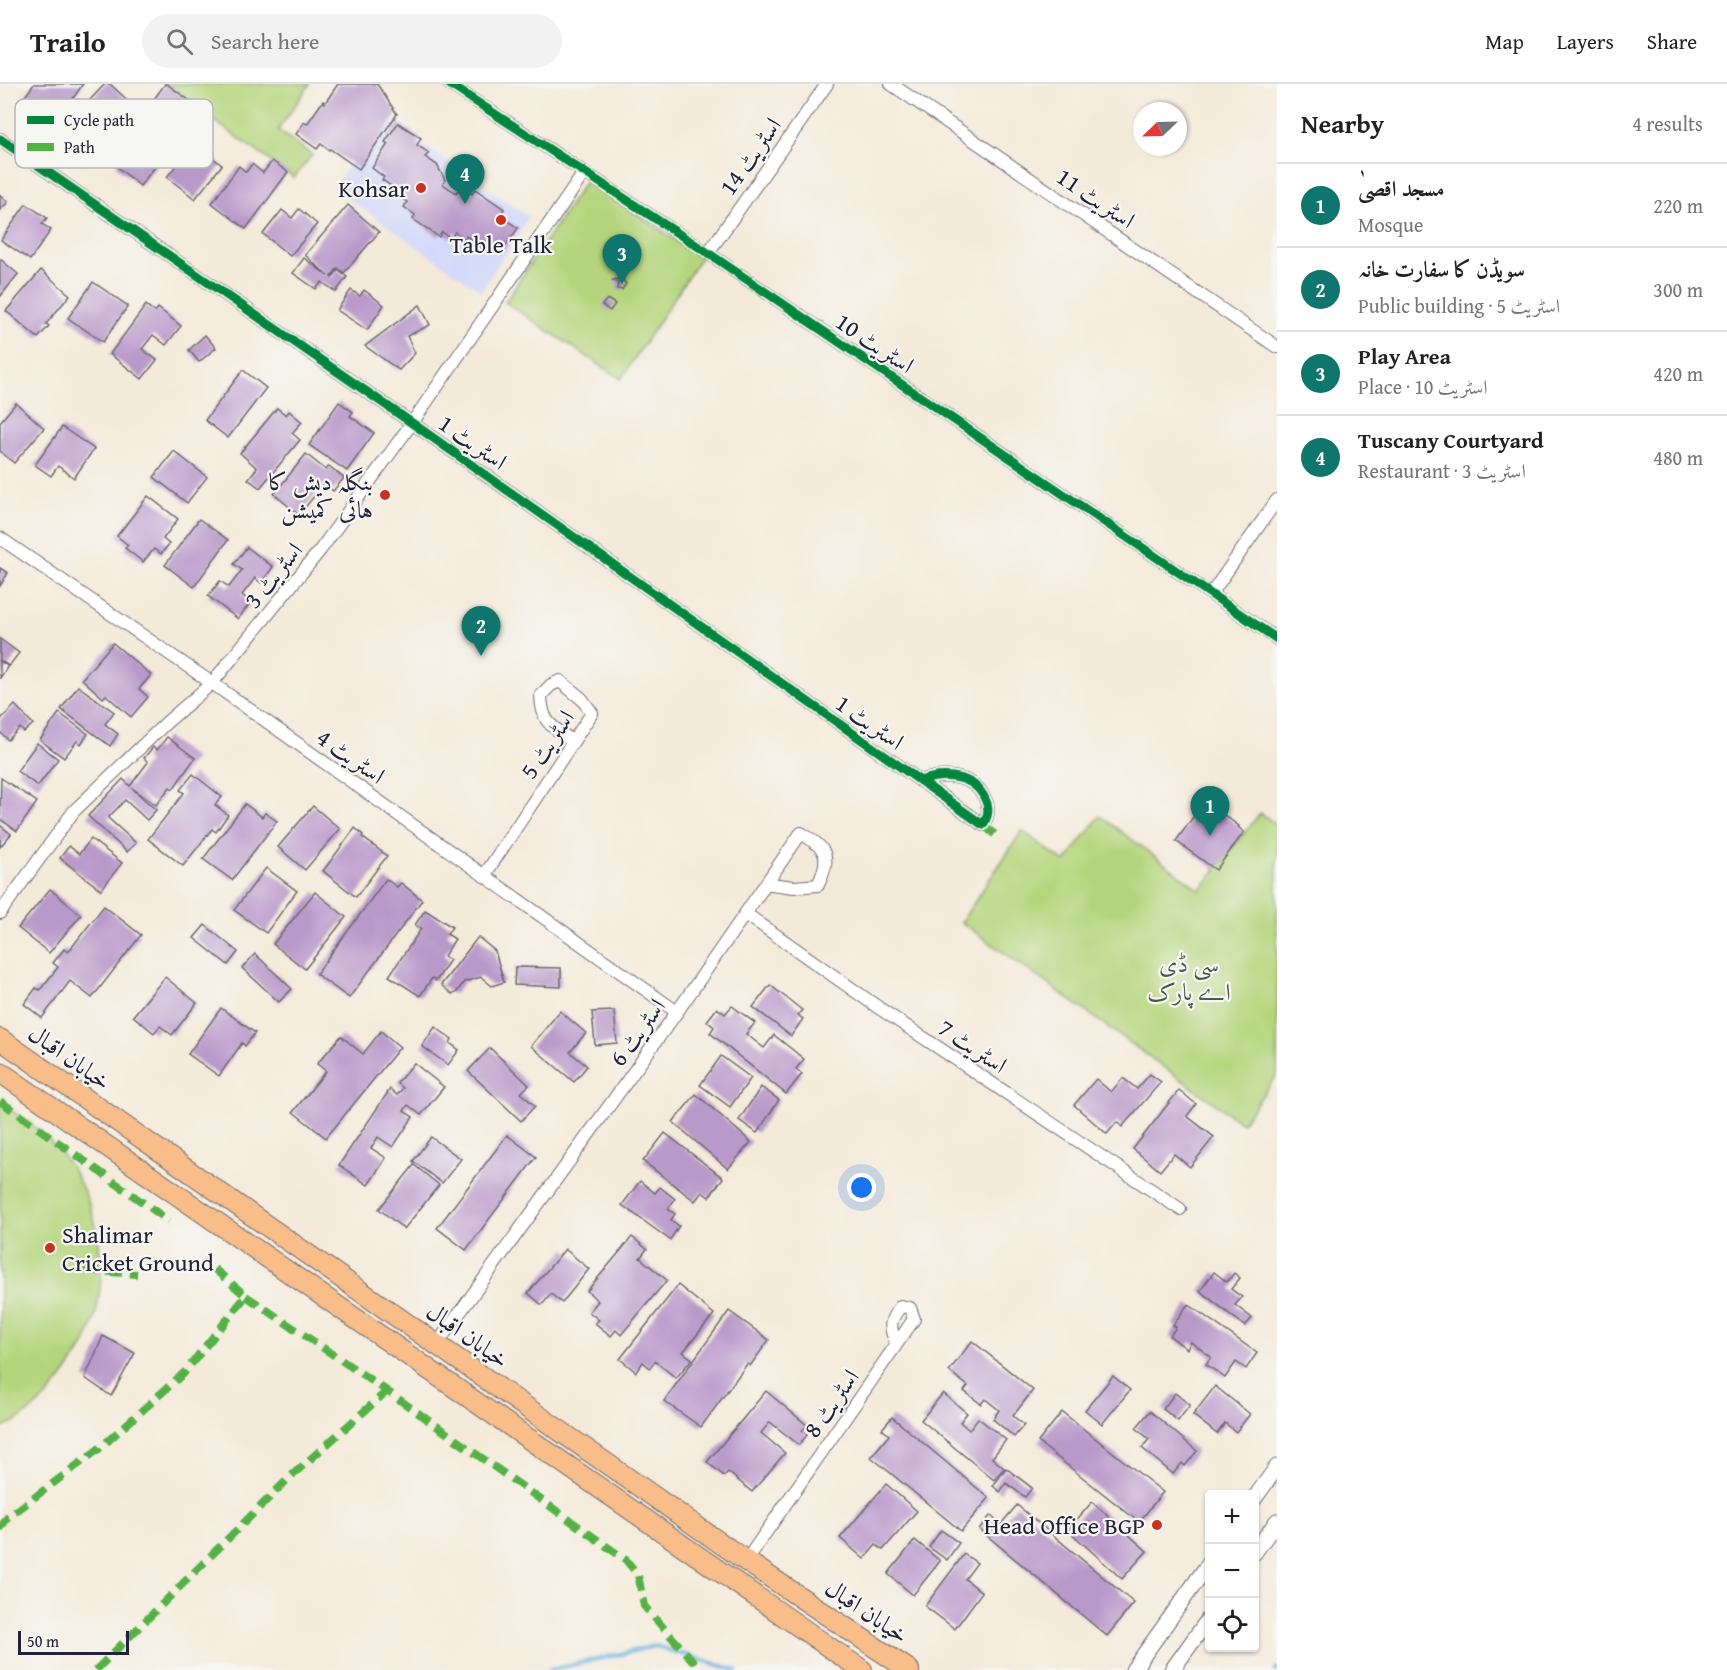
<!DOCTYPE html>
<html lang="en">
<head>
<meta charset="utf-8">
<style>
	:root { --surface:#fff; --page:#f2f2f2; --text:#202124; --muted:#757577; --line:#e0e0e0; --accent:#0f766e }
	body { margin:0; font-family:"Gentium Book Plus",Amiri,serif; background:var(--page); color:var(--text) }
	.controls { position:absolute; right:18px; bottom:18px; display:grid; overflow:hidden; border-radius:6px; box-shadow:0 2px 4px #0004 }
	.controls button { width:54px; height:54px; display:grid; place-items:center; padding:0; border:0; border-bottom:2px solid var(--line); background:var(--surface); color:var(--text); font:30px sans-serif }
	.compass { position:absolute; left:1133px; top:18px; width:54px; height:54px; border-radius:50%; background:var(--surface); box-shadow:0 2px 4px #0004; rotate:247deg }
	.scale { position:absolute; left:18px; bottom:15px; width:111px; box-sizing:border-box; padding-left:6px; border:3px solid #22223b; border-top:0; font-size:16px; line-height:21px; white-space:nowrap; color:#22223b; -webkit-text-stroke:4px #f6f6f2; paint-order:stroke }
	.you { position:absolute; left:862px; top:1104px; width:21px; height:21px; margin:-15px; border:4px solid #fff; border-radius:50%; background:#1a73e8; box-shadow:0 0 0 9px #1a73e833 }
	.badge { display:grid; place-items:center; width:39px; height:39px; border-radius:50%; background:var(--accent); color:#fff; font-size:20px; font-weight:700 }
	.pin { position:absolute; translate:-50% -50px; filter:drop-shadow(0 2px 3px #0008) }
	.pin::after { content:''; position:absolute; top:32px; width:21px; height:18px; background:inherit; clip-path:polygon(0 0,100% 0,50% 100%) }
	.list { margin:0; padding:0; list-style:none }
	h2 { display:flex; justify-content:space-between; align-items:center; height:78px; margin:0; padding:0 24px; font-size:26px }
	h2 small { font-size:20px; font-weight:400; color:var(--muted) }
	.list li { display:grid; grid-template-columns:39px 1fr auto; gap:18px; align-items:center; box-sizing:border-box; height:84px; padding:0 24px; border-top:2px solid var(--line) }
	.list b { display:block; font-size:22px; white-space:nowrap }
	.list p { margin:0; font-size:20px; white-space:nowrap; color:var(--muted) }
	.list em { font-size:20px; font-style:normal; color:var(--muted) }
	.icon { flex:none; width:33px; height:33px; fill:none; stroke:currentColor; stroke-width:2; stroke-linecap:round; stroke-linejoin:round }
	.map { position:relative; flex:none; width:1277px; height:1586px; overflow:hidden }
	header { display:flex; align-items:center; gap:36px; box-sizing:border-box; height:84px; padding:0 30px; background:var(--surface); border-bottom:2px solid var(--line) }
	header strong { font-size:28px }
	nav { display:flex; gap:33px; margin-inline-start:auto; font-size:21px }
	.search { width:420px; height:54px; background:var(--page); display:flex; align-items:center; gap:15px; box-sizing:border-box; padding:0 21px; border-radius:33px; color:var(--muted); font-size:22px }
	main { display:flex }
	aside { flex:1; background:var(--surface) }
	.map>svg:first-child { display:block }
	.built { fill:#d3d9f9 }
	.green { fill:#b5d57d; stroke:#6c7c5c; stroke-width:1.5 }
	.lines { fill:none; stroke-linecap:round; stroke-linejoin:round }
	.stream { stroke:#61acd9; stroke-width:4.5 }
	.building { fill:#b999ca }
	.minor-casing { stroke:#6c6872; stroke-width:14 }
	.tertiary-casing { stroke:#6c6872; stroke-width:17 }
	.primary-casing { stroke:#6c6872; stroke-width:22 }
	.minor { stroke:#fff; stroke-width:12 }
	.tertiary { stroke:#fff; stroke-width:15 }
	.primary { stroke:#f8bd89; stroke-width:20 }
	.quiet { stroke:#55b146; stroke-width:8; stroke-dasharray:15 8; stroke-linecap:butt }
	.cycleway-casing { stroke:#f6f6f2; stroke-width:13 }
	.cycleway { stroke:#00873e; stroke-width:9 }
	.poi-dot { fill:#c8321e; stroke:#f6f6f2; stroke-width:2 }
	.labels { text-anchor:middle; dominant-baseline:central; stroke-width:4.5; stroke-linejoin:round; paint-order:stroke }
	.street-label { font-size:24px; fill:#22223b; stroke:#f6f6f2 }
	.poi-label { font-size:24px; fill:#22223b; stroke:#f6f6f2; text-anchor:end }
	.park-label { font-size:24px; fill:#4e584f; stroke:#f6f6f2 }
	.key { fill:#f6f6f2; stroke:#b6b6bb; stroke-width:1.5 }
	.key-label { font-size:16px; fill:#22223b }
</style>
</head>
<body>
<header>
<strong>Trailo</strong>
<div class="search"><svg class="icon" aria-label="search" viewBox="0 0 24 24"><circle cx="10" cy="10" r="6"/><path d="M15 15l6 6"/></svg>Search here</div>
<nav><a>Map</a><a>Layers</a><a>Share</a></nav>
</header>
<main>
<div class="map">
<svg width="1277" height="1586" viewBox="0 0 1277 1586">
	<rect width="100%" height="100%" fill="#f6f6f2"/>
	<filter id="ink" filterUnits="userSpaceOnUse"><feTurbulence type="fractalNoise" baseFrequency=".0167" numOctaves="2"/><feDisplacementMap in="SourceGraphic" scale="12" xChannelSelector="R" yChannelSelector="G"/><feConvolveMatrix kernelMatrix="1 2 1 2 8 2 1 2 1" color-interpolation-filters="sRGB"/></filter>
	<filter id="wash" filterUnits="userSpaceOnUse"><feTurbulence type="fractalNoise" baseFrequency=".008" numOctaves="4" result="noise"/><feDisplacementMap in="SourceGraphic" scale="24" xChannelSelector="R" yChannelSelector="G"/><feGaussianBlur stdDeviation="1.35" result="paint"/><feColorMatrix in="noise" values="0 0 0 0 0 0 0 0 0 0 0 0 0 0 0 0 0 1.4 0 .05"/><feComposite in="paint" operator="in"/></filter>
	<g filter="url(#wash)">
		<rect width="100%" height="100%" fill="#f4ead9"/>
		<path class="built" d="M382,33L529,133L481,207L333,104Z"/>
		<g class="green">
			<path d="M163,0H310L278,46L312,71L294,94Z"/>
			<path d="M586,96L701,173L621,295L505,218Z"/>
			<path d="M1260,729L1277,741V991L1242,1039L961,838L1022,747L1065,778L1100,732L1200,806Z"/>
			<path d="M0,1021C79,1058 116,1150 95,1233C89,1255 74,1279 60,1297C45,1316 23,1336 0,1345Z"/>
		</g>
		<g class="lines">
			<g class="stream">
				<path d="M550,1586L655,1562L736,1586"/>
				<path d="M1276,1586L1277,1585"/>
			</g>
		</g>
		<g id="blocks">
			<g class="building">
				<path d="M34,0H83L56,39L23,15Z"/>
				<path d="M105,0H110L135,23L118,41L111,35L106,41L118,52L96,75L69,50L88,28L98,37L104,30L89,17Z"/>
				<path d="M165,0H167L198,23L170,62L148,46L170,64L140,102L116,82L146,45L137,38Z"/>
				<path d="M338,0H377L397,30L359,85L330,65L329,66L321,60L317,65L296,50L304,38L307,40L323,17L325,19Z"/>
				<path d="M398,39L421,54L417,61L429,69L425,73L437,81L445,96L443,100L456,109L460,102L472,110L475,105L504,125L500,132L518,144L501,169L487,160L485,164L466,152L464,155L455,148L451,154L442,148L439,153L413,135L415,131L404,123L407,118L394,109L396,105L382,96L384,93L372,84L388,60L385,58Z"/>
				<path d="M198,54L212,65L208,70L222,81L195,115L167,93Z"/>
				<path d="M272,77L288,88L246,145L212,119L239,82L246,88L252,80L263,89Z"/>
				<path d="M0,111L8,118L0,126Z"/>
				<path d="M26,120L47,134L42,140L51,146L30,176L1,156Z"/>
				<path d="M348,121L379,148L344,189L338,184L331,193L332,194L338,186L347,193L336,208L322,198L316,205L293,189L304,174L328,192L305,171Z"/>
				<path d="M299,125L317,140L290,172L263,150L282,126L292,134Z"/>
				<path d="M0,175L18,190L0,213Z"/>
				<path d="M41,186L70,211L46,240L49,242L38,254L6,227Z"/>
				<path d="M619,193H621L626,200L622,206L617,205L618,199L613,196L618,195Z"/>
				<path d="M93,198L128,222L103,258L68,234Z"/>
				<path d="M351,206L360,212L364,206L384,221L367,246L337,226Z"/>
				<path d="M607,215L615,220L610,227L602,221Z"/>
				<path d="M146,221L155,228L158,224L181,242L166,261L153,251L142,265L157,276L142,295L110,270Z"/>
				<path d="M420,221L430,241L407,252L415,269L399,286L365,262Z"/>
				<path d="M205,251L216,264L199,278L189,266Z"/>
				<path d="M243,286L266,304L228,354L205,336Z"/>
				<path d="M339,318L353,328L350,332L374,349L347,387L309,361Z"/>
				<path d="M16,319L44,344L14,379L0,367V338Z"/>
				<path d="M277,324L286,331L289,327L302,338L292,349L300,356L260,404L248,395L257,384L240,369Z"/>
				<path d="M62,343L94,365L74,394L58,382L51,392L35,381Z"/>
				<path d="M174,367L207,393L187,419L154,393Z"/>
				<path d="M306,370L326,386L329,382L344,394L333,407L324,400L299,431L274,410Z"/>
				<path d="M148,412L178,435L163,455L169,460L161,470L154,465L143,478L125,464L128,461L117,452Z"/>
				<path d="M199,435L228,456L194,503L165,481Z"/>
				<path d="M247,463L273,483L261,499L255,494L242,511L251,518L238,535L208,512L220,497L229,503L242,486L234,480Z"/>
				<path d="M0,484L8,489L0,502Z"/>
				<path d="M0,555L19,569L9,582L0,576Z"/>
				<path d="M113,559L151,591L139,605L148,613L131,633L106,611L103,614L82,595Z"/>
				<path d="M0,577L8,582L0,594Z"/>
				<path d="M78,602L114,628L105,640L118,650L110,662L61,625Z"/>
				<path d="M15,621L33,640L24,648L20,644L8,656L0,648V636Z"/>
				<path d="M59,629L88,650L81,660L77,657L64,674L40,656Z"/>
				<path d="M167,653L195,674L173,705L170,703L156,721L132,704L156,726L147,736L125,716L108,734L136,759L127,768L88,732L123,695L130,702L148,678L144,674L153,663L157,666Z"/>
				<path d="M37,659L58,675L38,702L17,687Z"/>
				<path d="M193,690L222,713L215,721L228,731L216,748L212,745L183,782L148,755L184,709L180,706Z"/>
				<path d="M1,694L37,718L17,747L0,735Z"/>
				<path d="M1203,719L1209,723L1210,721L1239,742L1238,743L1244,748L1216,786L1176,757Z"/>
				<path d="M245,720L262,733L265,729L277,737L232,796L203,775Z"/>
				<path d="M313,722L340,745L305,786L278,763Z"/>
				<path d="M0,741L11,750L0,763Z"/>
				<path d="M355,744L363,751L362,753L387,772L356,813L323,787Z"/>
				<path d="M91,755L122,779L101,806L60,774L69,762L79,770Z"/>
				<path d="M266,784L297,807L266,849L234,826Z"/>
				<path d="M386,795L397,803L401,799L422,816L349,914L316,890Z"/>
				<path d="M50,805L81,831L49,869L18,844Z"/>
				<path d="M315,808L346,833L305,885L273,860Z"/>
				<path d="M104,822L141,851L92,914L70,897L42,934L24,920L36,904L40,906L58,883L53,879L64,865L68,868Z"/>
				<path d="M425,826L452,843L447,850L455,855L444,872L450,876L436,897L432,894L420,912L389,892L421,845L415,841Z"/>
				<path d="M205,841L238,868L228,881L194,854Z"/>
				<path d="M478,853L495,867L504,898L492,902L481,893L464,898L456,909L452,910L441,901Z"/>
				<path d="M255,870L292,905L279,918L242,884Z"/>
				<path d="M515,883L561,884V903L514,901Z"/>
				<path d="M165,893L197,919L172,951L160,942L154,949L133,932Z"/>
				<path d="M770,901L802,926L798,931L803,935L791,952L753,923Z"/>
				<path d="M732,922L755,939L746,950L764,964L774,951L804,975L796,985L802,990L786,1010L710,949L714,943L707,937L717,924L725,930Z"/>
				<path d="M221,924L255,949L245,962L242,959L219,992L188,970Z"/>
				<path d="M560,927L586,949L570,968L587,982L574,998L531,962Z"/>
				<path d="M614,927L617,959L595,961L592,928Z"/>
				<path d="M435,943L452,955L450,959L459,966L448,981L422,962Z"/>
				<path d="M381,947L400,963L326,1054L293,1028L326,987L317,980L341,952L363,970Z"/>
				<path d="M490,964L529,1001L521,1009L535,1022L521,1037L468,987Z"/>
				<path d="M721,972L751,994L730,1023L700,1001Z"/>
				<path d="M414,979L444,1003L421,1031L408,1021L404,1027L413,1033L393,1063L378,1053L371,1064L386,1074L368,1101L339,1081L390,1005L397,1011L403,1004L397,999Z"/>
				<path d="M1150,990L1161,998L1122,1043L1117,1038L1107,1050L1074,1021L1096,995L1111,1008L1123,994L1137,1005Z"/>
				<path d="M761,1003L779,1016L757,1049L739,1036Z"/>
				<path d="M1179,1006L1196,1020L1187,1032L1214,1053L1190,1083L1174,1070L1160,1087L1133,1065Z"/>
				<path d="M696,1010L751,1058L728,1085L673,1038Z"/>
				<path d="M665,1049L723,1094L709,1113L702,1108L695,1117L643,1077Z"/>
				<path d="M507,1051L536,1073L466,1166L437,1144Z"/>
				<path d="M431,1053L461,1075L442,1099L413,1077Z"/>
				<path d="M414,1081L439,1101L404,1145L379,1125Z"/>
				<path d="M640,1097L655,1109L660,1103L675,1115L668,1125L675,1130L671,1136L679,1142L670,1156L622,1121Z"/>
				<path d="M632,1153L647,1165L640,1174L667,1196L621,1251L616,1246L611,1252L595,1239L599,1236L589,1228L598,1217L587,1207Z"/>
				<path d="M565,1165L589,1185L562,1219L551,1210L542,1221L528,1209Z"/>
				<path d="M1214,1188L1227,1198L1234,1189L1240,1194L1231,1205L1242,1213L1235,1221L1252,1234L1245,1242L1200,1207Z"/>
				<path d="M678,1201L714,1230L683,1268L692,1275L676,1294L655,1277L650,1284L643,1278L636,1288L620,1275Z"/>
				<path d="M1188,1220L1257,1269L1246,1285L1236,1278L1225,1294L1206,1280L1211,1273L1191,1258L1187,1265L1170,1252L1176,1243L1173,1241Z"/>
				<path d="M729,1227L769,1256L750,1282L747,1280L701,1343L664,1317Z"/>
				<path d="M103,1252L135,1269L111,1312L85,1294Z"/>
				<path d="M972,1257L1033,1306L1013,1332L1024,1341L1014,1353L993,1335L999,1326L985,1315L981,1320L964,1307L968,1302L949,1287Z"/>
				<path d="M1113,1292L1130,1306L1102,1340L1085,1326Z"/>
				<path d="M1215,1302L1250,1330L1236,1348L1225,1339L1217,1350L1193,1331Z"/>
				<path d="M766,1307L807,1341L802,1347L807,1351L799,1361L770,1338L761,1349L785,1369L752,1408L728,1388L724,1392L707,1378Z"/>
				<path d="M943,1309L967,1329L960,1338L969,1346L978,1334L1006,1356L992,1374L1004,1384L994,1396L921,1336Z"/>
				<path d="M1175,1309L1190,1321L1178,1337L1163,1325Z"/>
				<path d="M1150,1327L1197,1367L1185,1382L1182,1379L1173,1390L1142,1364L1149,1355L1136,1344Z"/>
				<path d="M1062,1328L1163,1408L1139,1438L1038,1358Z"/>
				<path d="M892,1333L989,1414L961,1447L871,1373L889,1351L882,1345Z"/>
				<path d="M1006,1384L1032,1404L1025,1413L1006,1399L1000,1408L993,1402Z"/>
				<path d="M886,1400L917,1427L883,1466L876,1461L864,1475L840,1454Z"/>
				<path d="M1092,1418L1147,1467L1122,1495L1068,1446Z"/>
				<path d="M1017,1421L1134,1519L1107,1552L979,1445L991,1431L1001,1440Z"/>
				<path d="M941,1446L959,1459L947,1476L929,1463Z"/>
				<path d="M915,1456L940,1477L913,1511L888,1490Z"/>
				<path d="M964,1470L977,1479L965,1495L982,1508L955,1545L925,1522Z"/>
			</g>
		</g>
	</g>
	<g filter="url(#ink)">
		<use href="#blocks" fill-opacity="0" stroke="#6c6872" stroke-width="1.5"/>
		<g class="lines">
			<g class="minor-casing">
				<g id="minor">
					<path d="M449,0L708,169L1277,555"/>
					<path d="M891,0L1277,263"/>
					<path d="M0,55L412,339L983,741C988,733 990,724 985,715C974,690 943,689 920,697"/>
					<path d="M708,169L827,0"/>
					<path d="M0,454L212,599L677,928"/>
					<path d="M1211,510L1277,416"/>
					<path d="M484,792L592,629L582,615L560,597L551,601L541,611C542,640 551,641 572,657"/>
					<path d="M0,829L74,727L167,638L212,599L321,465L412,339L584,89"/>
					<path d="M746,830L879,924L1180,1125"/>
					<path d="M437,1260L677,928L801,749C828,765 831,773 818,801L794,803L771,800"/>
					<path d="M746,1477L914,1235L910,1224L901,1222C889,1236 889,1243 896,1259"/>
				</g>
			</g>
			<g class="tertiary-casing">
				<g id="tertiary">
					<path d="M1254,1415L1277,1383"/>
					<path d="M1254,1469L1277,1437"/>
					<path d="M1133,1586L1210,1478"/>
					<path d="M1172,1586L1210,1533"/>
				</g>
			</g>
			<g class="primary-casing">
				<g id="primary">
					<path d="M0,955L746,1477L909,1586"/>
					<path d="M0,988L862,1586"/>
				</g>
			</g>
			<use href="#minor" class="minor"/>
			<use href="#tertiary" class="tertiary"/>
			<use href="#primary" class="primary"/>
			<g class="quiet">
				<path d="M983,741L998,753"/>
				<path d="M0,1017L169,1137"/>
				<path d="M84,1186L137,1190"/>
				<path d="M246,1212L387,1307L626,1476L638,1491L644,1522L701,1586"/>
				<path d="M0,1445L7,1434L100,1364L184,1289L246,1212L212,1183"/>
				<path d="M96,1586L288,1395L387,1307"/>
			</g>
			<g class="cycleway-casing">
				<g id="cycleway">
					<path d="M449,0L708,169L1277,555"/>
					<path d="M0,55L412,339L983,741C988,733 990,724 985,715C974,690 943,689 920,697"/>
				</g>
			</g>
			<use href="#cycleway" class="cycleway"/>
		</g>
	</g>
	<g class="poi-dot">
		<circle cx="421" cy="104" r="6"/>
		<circle cx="501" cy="136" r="6"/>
		<circle cx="385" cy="411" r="6"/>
		<circle cx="50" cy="1164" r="6"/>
		<circle cx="1157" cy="1441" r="6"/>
	</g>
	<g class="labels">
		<g class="street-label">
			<text transform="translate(750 72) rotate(-55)">اسٹریٹ 14</text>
			<text transform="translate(1096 114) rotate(34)">اسٹریٹ 11</text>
			<text transform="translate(875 259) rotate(34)">اسٹریٹ 10</text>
			<text transform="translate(473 358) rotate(35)">اسٹریٹ 1</text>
			<text transform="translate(273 491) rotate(-51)">اسٹریٹ 3</text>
			<text transform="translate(870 638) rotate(35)">اسٹریٹ 1</text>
			<text transform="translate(547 660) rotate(-56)">اسٹریٹ 5</text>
			<text transform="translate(351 672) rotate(35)">اسٹریٹ 4</text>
			<text transform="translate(637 948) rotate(-54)">اسٹریٹ 6</text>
			<text transform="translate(973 962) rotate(34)">اسٹریٹ 7</text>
			<text transform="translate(70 973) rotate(35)">خیابان اقبال</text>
			<text transform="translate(468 1251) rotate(35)">خیابان اقبال</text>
			<text transform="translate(831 1319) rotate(-55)">اسٹریٹ 8</text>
			<text transform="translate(867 1527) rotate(34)">خیابان اقبال</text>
		</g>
		<g class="poi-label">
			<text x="409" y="104">Kohsar</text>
			<text x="501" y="160" text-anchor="middle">Table Talk</text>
			<text x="373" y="397">بنگلہ دیش کا<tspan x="373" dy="28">ہائی کمیشن</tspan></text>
			<text x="62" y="1150" text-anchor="start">Shalimar<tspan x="62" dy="28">Cricket Ground</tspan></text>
			<text x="1145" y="1441">Head Office BGP</text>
		</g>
		<g class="park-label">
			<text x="1189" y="879">سی ڈی<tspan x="1189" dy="28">اے پارک</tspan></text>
		</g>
	</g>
	<rect x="15" y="15" width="198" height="69" rx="9" class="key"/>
	<rect x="27" y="32" width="27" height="8" fill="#00873e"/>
	<rect x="27" y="59" width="27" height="8" fill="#55b146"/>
	<g class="key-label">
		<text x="64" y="42">Cycle path</text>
		<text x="64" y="69">Path</text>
	</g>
</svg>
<div class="controls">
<button>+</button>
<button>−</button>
<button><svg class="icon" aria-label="locate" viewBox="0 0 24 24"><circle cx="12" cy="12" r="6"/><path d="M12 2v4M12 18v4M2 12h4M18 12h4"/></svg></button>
</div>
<svg class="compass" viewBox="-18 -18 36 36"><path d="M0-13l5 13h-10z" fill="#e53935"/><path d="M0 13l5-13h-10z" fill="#757577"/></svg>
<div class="scale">50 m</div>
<div class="you"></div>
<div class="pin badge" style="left:1210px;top:752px">1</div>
<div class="pin badge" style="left:481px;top:572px">2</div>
<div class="pin badge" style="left:622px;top:200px">3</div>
<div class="pin badge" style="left:465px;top:120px">4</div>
</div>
<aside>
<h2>Nearby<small>4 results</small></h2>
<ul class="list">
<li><span class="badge">1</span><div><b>مسجد اقصیٰ</b><p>Mosque</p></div><em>220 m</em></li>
<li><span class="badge">2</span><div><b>سویڈن کا سفارت خانہ</b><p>Public building · اسٹریٹ 5</p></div><em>300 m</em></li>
<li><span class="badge">3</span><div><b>Play Area</b><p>Place · اسٹریٹ 10</p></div><em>420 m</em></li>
<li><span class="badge">4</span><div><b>Tuscany Courtyard</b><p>Restaurant · اسٹریٹ 3</p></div><em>480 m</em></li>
</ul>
</aside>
</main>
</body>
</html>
